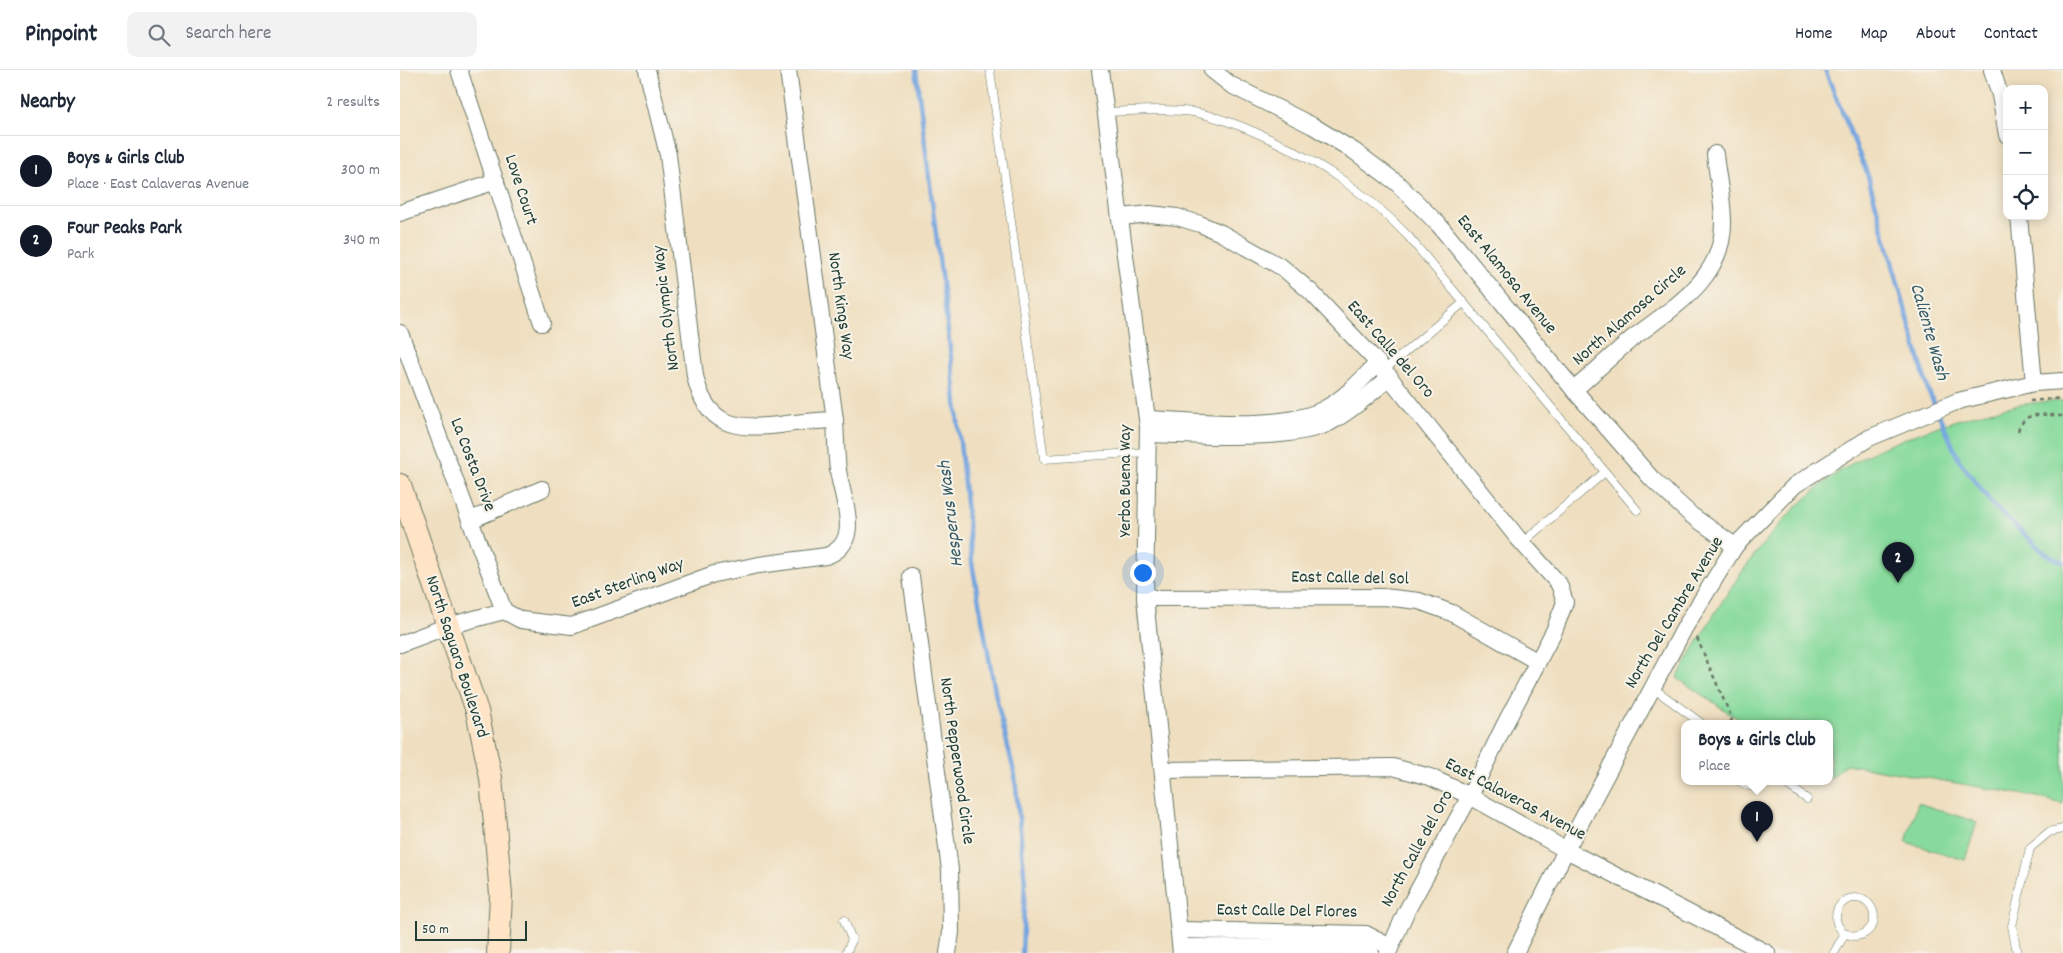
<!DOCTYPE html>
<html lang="en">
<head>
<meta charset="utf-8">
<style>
	:root { --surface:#fff; --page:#f2f2f3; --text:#1f2937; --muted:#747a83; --line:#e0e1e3; --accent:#111827 }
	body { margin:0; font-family:Dekko,sans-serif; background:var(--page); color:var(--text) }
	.controls { position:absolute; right:15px; top:15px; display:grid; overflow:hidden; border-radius:10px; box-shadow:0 2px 12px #0003 }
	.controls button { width:45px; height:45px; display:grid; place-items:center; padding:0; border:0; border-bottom:1px solid var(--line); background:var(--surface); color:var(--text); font:25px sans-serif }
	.scale { position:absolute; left:15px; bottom:12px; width:112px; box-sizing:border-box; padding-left:5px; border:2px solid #1f3d34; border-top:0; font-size:14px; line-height:18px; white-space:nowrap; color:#1f3d34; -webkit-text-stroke:4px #f7f3e8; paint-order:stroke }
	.you { position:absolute; left:742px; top:502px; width:18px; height:18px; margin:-12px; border:4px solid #fff; border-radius:50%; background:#1a73e8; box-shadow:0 0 0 8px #1a73e833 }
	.badge { display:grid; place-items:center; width:32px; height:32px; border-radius:50%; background:var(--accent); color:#fff; font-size:16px; font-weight:700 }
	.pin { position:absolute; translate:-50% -41px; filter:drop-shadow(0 1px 2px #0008) }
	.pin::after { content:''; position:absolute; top:26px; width:18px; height:15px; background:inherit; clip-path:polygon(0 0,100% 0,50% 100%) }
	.popup { position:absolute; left:1281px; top:650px; width:152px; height:65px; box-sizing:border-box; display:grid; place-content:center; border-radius:10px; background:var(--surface); filter:drop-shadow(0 1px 4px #0005); font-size:16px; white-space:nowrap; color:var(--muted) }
	.popup b { font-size:19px; color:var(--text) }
	.popup::after { content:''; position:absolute; left:50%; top:100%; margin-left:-10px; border:10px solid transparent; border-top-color:var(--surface) }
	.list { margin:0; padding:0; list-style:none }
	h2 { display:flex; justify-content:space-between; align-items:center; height:65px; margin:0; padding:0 20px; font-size:21px }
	h2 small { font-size:16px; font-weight:400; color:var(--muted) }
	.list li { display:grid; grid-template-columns:32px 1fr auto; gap:15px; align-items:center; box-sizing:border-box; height:70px; padding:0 20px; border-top:1px solid var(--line) }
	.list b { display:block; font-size:19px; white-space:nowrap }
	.list p { margin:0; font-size:16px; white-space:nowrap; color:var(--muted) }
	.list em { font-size:16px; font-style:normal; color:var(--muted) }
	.icon { flex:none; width:28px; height:28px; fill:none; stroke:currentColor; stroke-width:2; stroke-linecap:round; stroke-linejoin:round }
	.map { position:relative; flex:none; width:1663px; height:883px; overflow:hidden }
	header { display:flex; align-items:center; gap:30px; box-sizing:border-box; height:70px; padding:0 25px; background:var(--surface); border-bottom:1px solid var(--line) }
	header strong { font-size:24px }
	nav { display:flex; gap:28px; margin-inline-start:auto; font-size:18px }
	.search { width:350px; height:45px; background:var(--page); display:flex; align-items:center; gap:12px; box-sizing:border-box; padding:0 18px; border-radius:10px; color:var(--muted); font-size:19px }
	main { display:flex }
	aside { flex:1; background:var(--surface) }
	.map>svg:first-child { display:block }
	.green { fill:#87da9c; stroke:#538c68 }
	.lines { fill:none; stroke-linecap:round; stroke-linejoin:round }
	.stream { stroke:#75a5df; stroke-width:4.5 }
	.service-casing { stroke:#687665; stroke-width:9 }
	.minor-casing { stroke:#687665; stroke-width:18 }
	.secondary-casing { stroke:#687665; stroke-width:24 }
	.path { stroke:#687665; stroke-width:2.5; stroke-dasharray:4 4; stroke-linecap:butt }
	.service { stroke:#fff; stroke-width:8 }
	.minor { stroke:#fff; stroke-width:16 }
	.secondary { stroke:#ffe4c6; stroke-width:22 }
	.labels { text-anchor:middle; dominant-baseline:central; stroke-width:4; stroke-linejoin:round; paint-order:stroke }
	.street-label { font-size:18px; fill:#1f3d34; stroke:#f7f3e8 }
	.water-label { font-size:19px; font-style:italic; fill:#395c67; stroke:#f7f3e8 }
</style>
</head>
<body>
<header>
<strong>Pinpoint</strong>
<div class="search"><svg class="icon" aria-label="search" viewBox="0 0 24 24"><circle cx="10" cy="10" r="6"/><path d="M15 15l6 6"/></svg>Search here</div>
<nav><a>Home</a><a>Map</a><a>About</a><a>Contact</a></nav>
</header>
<main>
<aside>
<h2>Nearby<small>2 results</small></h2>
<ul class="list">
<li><span class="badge">1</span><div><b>Boys &amp; Girls Club</b><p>Place · East Calaveras Avenue</p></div><em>300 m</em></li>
<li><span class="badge">2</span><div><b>Four Peaks Park</b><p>Park</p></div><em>340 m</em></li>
</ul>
</aside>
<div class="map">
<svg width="1663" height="883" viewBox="0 0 1663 883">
	<rect width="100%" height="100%" fill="#f7f3e8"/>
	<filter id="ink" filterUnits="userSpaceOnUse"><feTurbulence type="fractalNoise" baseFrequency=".02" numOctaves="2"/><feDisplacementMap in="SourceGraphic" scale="10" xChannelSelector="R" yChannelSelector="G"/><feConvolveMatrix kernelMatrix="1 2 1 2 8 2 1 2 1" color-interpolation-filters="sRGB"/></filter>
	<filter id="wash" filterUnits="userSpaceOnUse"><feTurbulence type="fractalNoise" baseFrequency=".0096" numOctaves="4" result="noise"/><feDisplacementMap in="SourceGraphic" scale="20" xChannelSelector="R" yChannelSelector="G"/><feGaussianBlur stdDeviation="1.12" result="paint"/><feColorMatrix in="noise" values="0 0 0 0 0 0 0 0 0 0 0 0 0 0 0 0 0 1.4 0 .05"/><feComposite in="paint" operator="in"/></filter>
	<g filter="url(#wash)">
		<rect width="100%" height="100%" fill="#efdfc0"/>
		<g class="green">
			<path d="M1663,331V734L1637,727L1446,694L1430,709V653H1344L1277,608C1322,528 1372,442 1453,393C1481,376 1514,365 1544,354C1582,342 1623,331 1663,331Z"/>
			<path d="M1518,733L1577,752L1565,790L1506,772Z"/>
		</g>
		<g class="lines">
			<g class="stream">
				<path d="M516,0L554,311L572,493L596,627L615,706L625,813L622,883"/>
				<path d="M1425,0L1467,103L1528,320L1559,390L1594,436L1646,484L1663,492"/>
			</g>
		</g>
	</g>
	<g filter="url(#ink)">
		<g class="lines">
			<g class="service-casing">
				<g id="service">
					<path d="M590,0L644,389L747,382"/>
					<path d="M706,42C734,41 765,38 793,42C820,47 847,58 872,70C924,95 968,124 1008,166L1237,440"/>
					<path d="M984,300L1063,233"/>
					<path d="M1123,472L1205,402"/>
					<path d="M1253,618L1301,653"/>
					<path d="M1339,711C1349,717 1354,719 1364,711"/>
					<path d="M1382,711L1407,729"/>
					<circle cx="1455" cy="847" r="19"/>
					<path d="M444,850L452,870L446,883"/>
					<path d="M1434,883L1445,863"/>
					<path d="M1617,883L1612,856L1630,778L1649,762L1663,759"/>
				</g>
			</g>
			<g class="minor-casing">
				<g id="minor">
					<path d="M59,0L142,253"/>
					<path d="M247,0L268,85L295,306C306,356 335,360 380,355C398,352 417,351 435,350"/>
					<path d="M700,0L748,356L745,528L781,883"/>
					<path d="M812,0L831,15L913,56L954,81L997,113L1039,155L1174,320L1252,409L1291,445L1335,476"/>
					<path d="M1592,0L1600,25L1607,65"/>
					<path d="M0,143L96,111"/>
					<path d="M1619,146L1634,313"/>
					<path d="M721,147L750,144L777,147L800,154L821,163L883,198L911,222L978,293L1117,467L1159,514L1165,532L1154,561L1104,656L1070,726L1006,842L988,883"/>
					<path d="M0,263L104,541"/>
					<path d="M1174,320C1194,303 1213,284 1234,267C1274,237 1324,208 1323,152C1323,129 1317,106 1315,84"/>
					<path d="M747,349C796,351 883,362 926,338C946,327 962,309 978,293"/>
					<path d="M748,364C793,365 890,372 929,353C951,341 971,323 990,307"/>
					<path d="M71,450L142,419"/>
					<path d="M511,506L550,800L551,862L548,883"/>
					<path d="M745,528L984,527L1019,531L1052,543L1138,592"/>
					<path d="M0,574L48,556L104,541L121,550L172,556L314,504L359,495L426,486C464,473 442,429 438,400C436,384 436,367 435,350L388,0"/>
					<path d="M763,700L993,697L1030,707L1070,726L1166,780L1367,883"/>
					<path d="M780,860L966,864L990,877"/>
					<path d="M781,877L962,878L971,883"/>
					<path d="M1115,883L1166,780L1285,557L1335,476L1395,415L1469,368L1558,331L1634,313L1663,311"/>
				</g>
			</g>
			<g class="secondary-casing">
				<path id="secondary" d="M0,415L77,641L91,708L101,825L98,883"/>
			</g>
			<g class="path">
				<path d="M1630,331L1663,328"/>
				<path d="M1618,361C1625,339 1644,345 1663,346"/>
				<path d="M1297,568L1332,649L1330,653"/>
			</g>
			<use href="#service" class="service"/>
			<use href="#minor" class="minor"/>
			<use href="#secondary" class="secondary"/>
		</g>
	</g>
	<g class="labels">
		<g class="street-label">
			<text transform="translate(120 120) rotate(72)">Love Court</text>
			<text transform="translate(1106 205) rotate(51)">East Alamosa Avenue</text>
			<text transform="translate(440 236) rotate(82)">North Kings Way</text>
			<text transform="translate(267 238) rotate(-97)">North Olympic Way</text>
			<text transform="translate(1230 246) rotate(-41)">North Alamosa Circle</text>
			<text transform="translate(990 280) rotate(49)">East Calle del Oro</text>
			<text transform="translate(72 395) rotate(69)">La Costa Drive</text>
			<text transform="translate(726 411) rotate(-90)">Yerba Buena Way</text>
			<text transform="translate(950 509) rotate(1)">East Calle del Sol</text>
			<text transform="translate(228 514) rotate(-20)">East Sterling Way</text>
			<text transform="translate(1275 543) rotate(-59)">North Del Cambre Avenue</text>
			<text transform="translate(56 587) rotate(72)">North Saguaro Boulevard</text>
			<text transform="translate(556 691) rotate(82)">North Pepperwood Circle</text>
			<text transform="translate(1115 730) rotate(28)">East Calaveras Avenue</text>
			<text transform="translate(1018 779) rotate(-61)">North Calle del Oro</text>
			<text transform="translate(887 842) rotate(1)">East Calle Del Flores</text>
		</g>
		<g class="water-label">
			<text transform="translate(1528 262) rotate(74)">Caliente Wash</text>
			<text transform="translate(552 444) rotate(-97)">Hesperus Wash</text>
		</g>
	</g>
</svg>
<div class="controls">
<button>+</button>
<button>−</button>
<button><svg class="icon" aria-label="locate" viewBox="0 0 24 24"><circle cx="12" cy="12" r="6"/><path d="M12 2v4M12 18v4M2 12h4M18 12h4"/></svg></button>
</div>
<div class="scale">50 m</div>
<div class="you"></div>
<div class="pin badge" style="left:1357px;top:772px">1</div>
<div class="popup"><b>Boys &amp; Girls Club</b>Place</div>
<div class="pin badge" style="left:1498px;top:513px">2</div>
</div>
</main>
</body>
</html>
